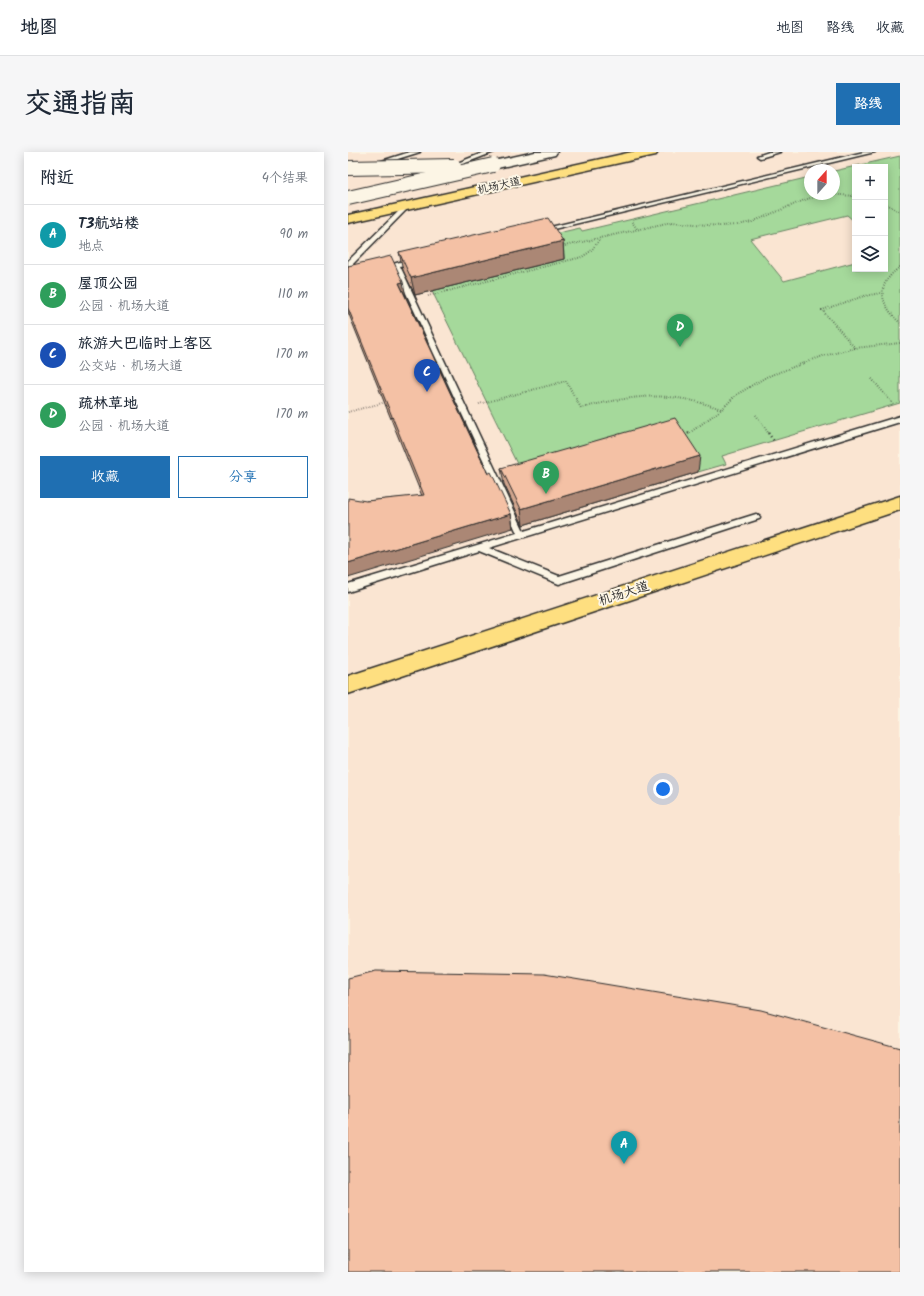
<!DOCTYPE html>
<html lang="zh">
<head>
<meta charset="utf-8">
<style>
	:root { --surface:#fff; --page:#f6f6f7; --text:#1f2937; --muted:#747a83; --line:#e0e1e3; --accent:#1f6fb2 }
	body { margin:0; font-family:Kalam,"LXGW WenKai TC",sans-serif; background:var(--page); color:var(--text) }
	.controls { position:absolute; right:12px; top:12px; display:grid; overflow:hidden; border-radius:0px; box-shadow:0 2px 10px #0003 }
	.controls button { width:36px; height:36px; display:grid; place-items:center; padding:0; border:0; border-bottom:1px solid var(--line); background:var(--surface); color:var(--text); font:20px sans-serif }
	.compass { position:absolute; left:456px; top:12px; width:36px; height:36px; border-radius:50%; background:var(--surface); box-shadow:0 2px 10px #0003; rotate:21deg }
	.you { position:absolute; left:315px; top:637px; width:14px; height:14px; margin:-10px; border:3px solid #fff; border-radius:50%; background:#1a73e8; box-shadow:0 0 0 6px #1a73e833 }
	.badge { display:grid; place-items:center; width:26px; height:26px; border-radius:50%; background:var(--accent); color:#fff; font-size:13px; font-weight:700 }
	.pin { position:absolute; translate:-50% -33px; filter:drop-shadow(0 1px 2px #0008) }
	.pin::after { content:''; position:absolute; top:21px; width:14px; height:12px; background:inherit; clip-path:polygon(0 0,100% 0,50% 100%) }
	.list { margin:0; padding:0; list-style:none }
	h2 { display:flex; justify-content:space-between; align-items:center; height:52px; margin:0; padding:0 16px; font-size:17px }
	h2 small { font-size:13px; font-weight:400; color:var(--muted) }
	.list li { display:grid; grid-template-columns:26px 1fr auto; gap:12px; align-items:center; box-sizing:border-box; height:60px; padding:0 16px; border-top:1px solid var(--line) }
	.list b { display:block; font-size:15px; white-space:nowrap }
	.list p { margin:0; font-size:13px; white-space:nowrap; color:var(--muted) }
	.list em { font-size:13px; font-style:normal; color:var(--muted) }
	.actions { display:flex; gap:8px; padding:12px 16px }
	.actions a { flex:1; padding:9px 0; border:1px solid var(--accent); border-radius:0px; text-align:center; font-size:14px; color:var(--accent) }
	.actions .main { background:var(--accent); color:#fff }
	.icon { flex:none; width:22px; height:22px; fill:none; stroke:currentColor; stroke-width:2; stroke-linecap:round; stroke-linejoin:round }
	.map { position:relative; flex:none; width:552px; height:1120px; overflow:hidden; border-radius:0px }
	header { display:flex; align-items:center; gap:24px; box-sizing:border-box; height:56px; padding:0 20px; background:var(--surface); border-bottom:1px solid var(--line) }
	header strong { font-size:19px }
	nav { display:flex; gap:22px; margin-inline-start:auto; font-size:14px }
	.intro { display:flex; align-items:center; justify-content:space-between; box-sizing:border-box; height:96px; padding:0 24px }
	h1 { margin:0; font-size:28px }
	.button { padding:10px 18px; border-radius:0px; background:var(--accent); color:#fff; font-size:14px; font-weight:700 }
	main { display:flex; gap:24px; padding:0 24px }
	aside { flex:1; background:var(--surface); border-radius:0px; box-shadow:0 2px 10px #0003 }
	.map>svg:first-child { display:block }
	.built { fill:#fae5d2; fill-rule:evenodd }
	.green { fill:#a5d99b; stroke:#688263; fill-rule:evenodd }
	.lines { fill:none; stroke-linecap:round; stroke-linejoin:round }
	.lane-casing { stroke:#2b2b2b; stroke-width:3 }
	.street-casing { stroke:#2b2b2b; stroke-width:3 }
	.highway-casing { stroke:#2b2b2b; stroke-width:3 }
	.path-far1 { stroke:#2b2b2b; stroke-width:2; stroke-dasharray:0.5 2; stroke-linecap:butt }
	.path { stroke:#2b2b2b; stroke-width:2.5; stroke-dasharray:1 3; stroke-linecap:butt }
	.lane { fill:#fcf5e5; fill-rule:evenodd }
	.street { fill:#fcf5e5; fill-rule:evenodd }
	.highway { fill:#fedf80; fill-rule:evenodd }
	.street-bridge-casing { stroke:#2b2b2b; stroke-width:16; stroke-linecap:butt }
	.street-bridge { stroke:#fcf5e5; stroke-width:14 }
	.wall { fill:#d2a68e; stroke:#2b2b2b }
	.shaded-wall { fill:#ab8774; stroke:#2b2b2b }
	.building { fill:#f4c1a5; stroke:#2b2b2b }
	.labels { text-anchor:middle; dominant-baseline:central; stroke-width:4; stroke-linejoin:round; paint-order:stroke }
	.far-street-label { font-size:11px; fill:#2b2b2b; stroke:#fcf5e5 }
	.street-label { font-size:13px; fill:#2b2b2b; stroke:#fcf5e5 }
</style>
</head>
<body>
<header>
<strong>地图</strong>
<nav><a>地图</a><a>路线</a><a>收藏</a></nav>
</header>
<div class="intro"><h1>交通指南</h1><a class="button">路线</a></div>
<main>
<aside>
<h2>附近<small>4个结果</small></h2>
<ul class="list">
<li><span class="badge" style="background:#0f9aa8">A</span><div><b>T3航站楼</b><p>地点</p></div><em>90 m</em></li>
<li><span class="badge" style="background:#2e9e5b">B</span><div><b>屋顶公园</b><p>公园 · 机场大道</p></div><em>110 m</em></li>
<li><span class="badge" style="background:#1a4fb4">C</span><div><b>旅游大巴临时上客区</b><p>公交站 · 机场大道</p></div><em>170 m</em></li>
<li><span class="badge" style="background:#2e9e5b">D</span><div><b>疏林草地</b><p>公园 · 机场大道</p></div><em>170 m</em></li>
</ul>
<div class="actions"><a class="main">收藏</a><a>分享</a></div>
</aside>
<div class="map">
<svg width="552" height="1120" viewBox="0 0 552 1120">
	<rect width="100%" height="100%" fill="#fcf5e5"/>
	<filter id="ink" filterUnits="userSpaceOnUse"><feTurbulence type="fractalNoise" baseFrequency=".025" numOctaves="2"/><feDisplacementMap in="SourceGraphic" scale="8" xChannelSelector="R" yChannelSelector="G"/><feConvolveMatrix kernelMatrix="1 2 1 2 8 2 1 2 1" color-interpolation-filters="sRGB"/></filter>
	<g filter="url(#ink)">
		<path class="built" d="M0,0H552V1120H0ZM507,15H537V117H507ZM462,18H486V42H462Z"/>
		<path class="green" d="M552,4V251L374,304L378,312L350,320L331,289L176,326L84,139L201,83L232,76L234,79L462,25V42H486V19ZM507,15H537V117H507V110L436,129L402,87L499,63L507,70Z"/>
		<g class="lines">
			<g class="lane-casing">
				<g id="lane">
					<path d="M62,0H72L27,14L24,12Z"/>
					<path d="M137,0H146L102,17L97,16Z"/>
					<path d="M421,0H432L412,6L409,4Z"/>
					<path d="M516,0H527L193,80L190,78Z"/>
					<path d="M56,54L61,55L2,115H0V109Z"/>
					<path d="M66,106L69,108L68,109L52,114L176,379L552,264V270L141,396L211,424L408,362L412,365L411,367L211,432L131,399L0,440V432L169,381L46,115L35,118L31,116Z"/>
				</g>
			</g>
			<g class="street-casing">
				<path id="street" d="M187,0H209L207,3L145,17L139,13L141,10Z"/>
			</g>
			<g class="highway-casing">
				<g id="highway">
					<path d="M284,0H310L308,3L303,4L0,71V63Z"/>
					<path d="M552,344V358L0,542V524Z"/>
				</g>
			</g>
			<g class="path-far1">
				<path d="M537,51L552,60"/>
				<path d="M284,70L290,78"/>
				<path d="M212,95L323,70L372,74L389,73L404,70L459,47L478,42L507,44"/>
				<path d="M552,115C527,134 531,150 552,171"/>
				<path d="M80,144L234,105L243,99L252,87"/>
				<path d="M507,196L474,158L516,144L533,141"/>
				<path d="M524,227L545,252"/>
				<path d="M131,252L218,229L233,256C287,243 319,238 373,257"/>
				<path d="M0,260L38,250"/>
				<path d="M408,263L421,282"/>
				<path d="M340,282L374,257L388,243L418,225L475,204L507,196L552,191"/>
			</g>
			<g class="path">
				<path d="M420,281L426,289"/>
				<path d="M337,284L341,281"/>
			</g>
			<use href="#lane" class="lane"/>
			<use href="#street" class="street"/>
			<use href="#highway" class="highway"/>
			<g class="street-bridge-casing">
				<g id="street-bridge">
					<path d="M0,16L106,14"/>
					<path d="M0,46L145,13"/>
				</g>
			</g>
			<use href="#street-bridge" class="street-bridge"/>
		</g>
		<g class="wall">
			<path d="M215,89L216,107L67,143L55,118L51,100Z"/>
			<path d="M0,114L58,145L140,322L163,362L165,376L18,349L74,344L0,160Z"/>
			<path d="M153,316L350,320L175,373L156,332Z"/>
		</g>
		<g class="shaded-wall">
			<path d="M215,89L216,107L67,143L63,126Z"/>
			<path d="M55,130L58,145L51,131Z"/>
			<path d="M352,304L350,320L175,373L173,357Z"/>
			<path d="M163,362L165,376L0,426V411Z"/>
		</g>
		<g class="building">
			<path d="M200,66L215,89L63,126L51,100Z"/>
			<path d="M43,104L55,130L51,131L140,322L143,320L163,362L0,411V346L18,349L76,343L0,156V114Z"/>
			<path d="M327,266L352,304L173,357L153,316Z"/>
			<path d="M28,819L196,822L413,858L552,896V1120H0V826Z"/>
		</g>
	</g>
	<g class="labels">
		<g class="far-street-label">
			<text transform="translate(151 34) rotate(-13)">机场大道</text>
		</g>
		<g class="street-label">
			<text transform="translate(276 442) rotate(-18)">机场大道</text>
		</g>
	</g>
</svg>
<div class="controls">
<button>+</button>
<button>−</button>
<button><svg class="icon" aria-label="layers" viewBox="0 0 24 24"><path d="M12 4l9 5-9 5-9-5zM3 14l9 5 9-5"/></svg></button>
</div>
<svg class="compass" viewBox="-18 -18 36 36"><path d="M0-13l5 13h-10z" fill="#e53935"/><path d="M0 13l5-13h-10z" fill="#747a83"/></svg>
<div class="you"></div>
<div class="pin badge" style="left:276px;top:1012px;background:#0f9aa8">A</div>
<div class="pin badge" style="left:198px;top:342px;background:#2e9e5b">B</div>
<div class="pin badge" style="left:79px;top:240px;background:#1a4fb4">C</div>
<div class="pin badge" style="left:332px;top:195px;background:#2e9e5b">D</div>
</div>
</main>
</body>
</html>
